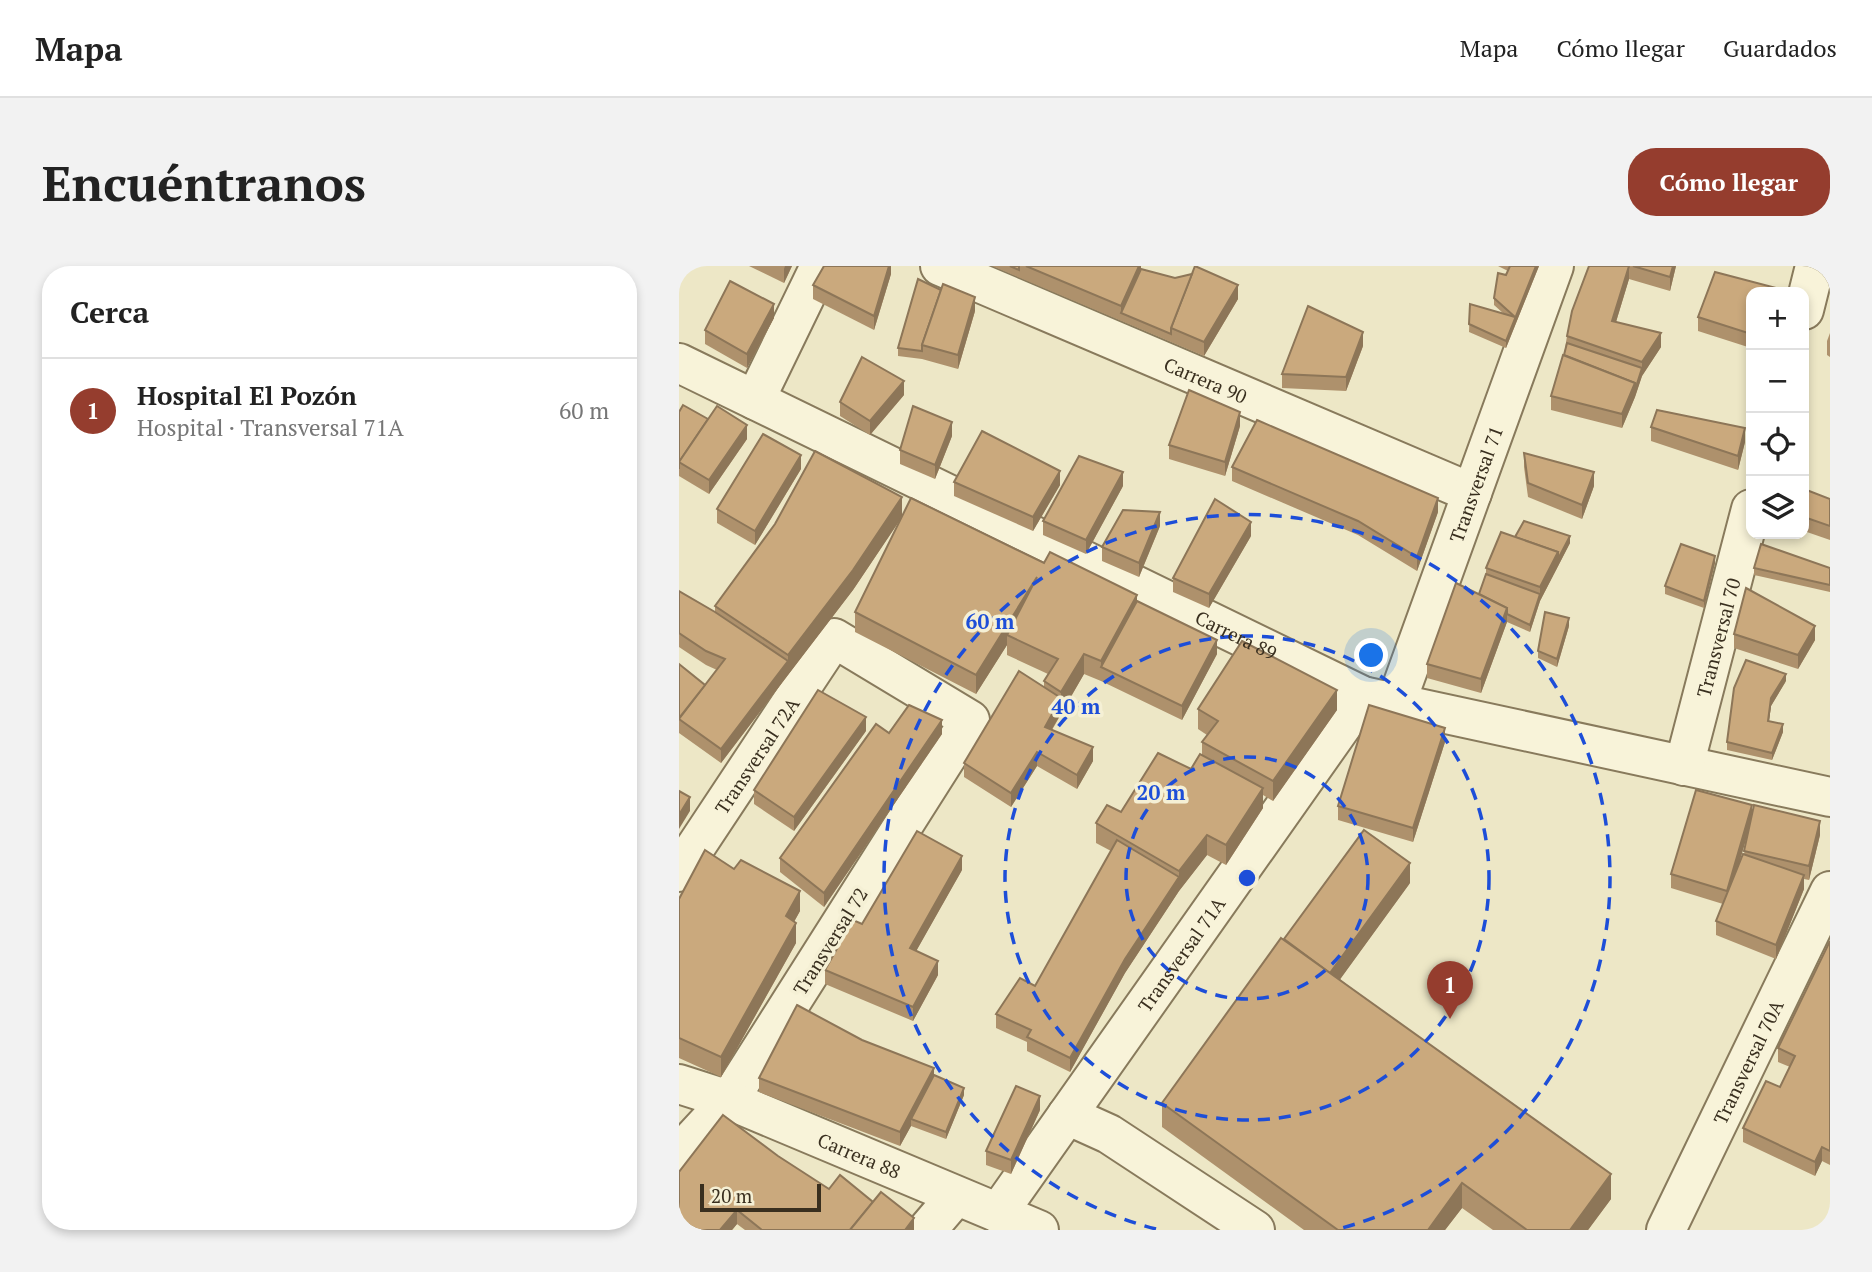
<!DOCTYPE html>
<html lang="es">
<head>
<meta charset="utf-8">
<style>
	:root { --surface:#fff; --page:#f2f2f2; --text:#222; --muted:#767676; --line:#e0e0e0; --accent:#953d2e }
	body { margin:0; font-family:"PT Serif",serif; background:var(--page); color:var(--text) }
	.controls { position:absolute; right:21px; top:21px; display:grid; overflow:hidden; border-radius:14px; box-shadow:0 4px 10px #0003 }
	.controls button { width:63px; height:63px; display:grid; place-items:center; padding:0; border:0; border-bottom:2px solid var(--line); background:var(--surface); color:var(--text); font:35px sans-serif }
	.scale { position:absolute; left:21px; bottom:18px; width:121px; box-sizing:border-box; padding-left:7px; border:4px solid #392f1f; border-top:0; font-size:19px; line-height:24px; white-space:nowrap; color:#392f1f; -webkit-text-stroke:5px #f5f0d5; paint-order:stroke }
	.you { position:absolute; left:693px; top:390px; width:24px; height:24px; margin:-18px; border:5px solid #fff; border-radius:50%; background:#1a73e8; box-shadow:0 0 0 10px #1a73e833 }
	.badge { display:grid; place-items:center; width:46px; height:46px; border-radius:50%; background:var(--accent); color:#fff; font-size:23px; font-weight:700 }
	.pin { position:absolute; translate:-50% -58px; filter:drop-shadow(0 2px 4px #0008) }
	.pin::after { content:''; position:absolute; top:37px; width:24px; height:21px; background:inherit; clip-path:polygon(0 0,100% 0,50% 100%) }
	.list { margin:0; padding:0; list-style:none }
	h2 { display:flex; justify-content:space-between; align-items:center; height:91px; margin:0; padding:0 28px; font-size:30px }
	h2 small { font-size:23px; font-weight:400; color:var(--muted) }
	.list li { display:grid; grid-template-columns:46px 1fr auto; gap:21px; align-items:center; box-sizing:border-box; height:105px; padding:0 28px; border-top:2px solid var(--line) }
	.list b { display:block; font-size:26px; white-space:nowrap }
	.list p { margin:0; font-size:23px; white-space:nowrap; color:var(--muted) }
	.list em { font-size:23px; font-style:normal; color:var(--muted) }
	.icon { flex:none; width:38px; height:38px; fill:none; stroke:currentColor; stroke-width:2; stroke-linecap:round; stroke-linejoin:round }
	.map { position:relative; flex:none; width:1151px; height:964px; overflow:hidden; border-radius:28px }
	header { display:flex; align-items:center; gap:42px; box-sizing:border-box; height:98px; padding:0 35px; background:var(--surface); border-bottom:2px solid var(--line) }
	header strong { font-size:33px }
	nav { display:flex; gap:38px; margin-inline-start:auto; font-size:24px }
	.intro { display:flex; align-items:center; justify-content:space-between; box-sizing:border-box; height:168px; padding:0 42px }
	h1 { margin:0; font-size:49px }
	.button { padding:18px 32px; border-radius:28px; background:var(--accent); color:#fff; font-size:24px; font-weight:700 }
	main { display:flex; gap:42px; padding:0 42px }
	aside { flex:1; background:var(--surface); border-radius:28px; box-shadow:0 4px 10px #0003 }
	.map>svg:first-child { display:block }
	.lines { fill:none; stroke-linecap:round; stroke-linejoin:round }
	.minor-casing { stroke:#887a5c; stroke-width:42 }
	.minor { stroke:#f8f3d9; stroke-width:38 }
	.wall { fill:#ae916c; fill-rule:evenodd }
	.shaded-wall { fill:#8d7658 }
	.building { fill:#caa97d; stroke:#8d7658; stroke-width:2 }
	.ring { fill:none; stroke:#1d4ed8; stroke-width:3.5; stroke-dasharray:12 9 }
	.labels { text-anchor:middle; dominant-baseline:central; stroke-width:7; stroke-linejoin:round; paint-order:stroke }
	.street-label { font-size:19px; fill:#392f1f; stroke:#f5f0d5 }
	.centre { fill:#1d4ed8; stroke:#f5f0d5; stroke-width:3.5 }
	.ring-label { font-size:21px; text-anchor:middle; font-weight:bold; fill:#1d4ed8; stroke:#f5f0d5; stroke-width:7; stroke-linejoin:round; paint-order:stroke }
</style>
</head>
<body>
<header>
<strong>Mapa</strong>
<nav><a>Mapa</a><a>Cómo llegar</a><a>Guardados</a></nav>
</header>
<div class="intro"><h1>Encuéntranos</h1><a class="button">Cómo llegar</a></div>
<main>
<aside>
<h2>Cerca<small></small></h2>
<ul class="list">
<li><span class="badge">1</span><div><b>Hospital El Pozón</b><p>Hospital · Transversal 71A</p></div><em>60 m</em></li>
</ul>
</aside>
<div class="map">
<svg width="1151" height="964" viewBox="0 0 1151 964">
	<rect width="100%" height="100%" fill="#ede7c6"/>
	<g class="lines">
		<g class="minor-casing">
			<g id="minor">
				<path id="s1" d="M261,0L793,227"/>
				<path d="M1125,44L1136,0"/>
				<path id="s2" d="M0,97L684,430L1151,531"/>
				<path d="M76,134L141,0"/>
				<path id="s3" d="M717,437L875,0"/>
				<path id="s4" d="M1005,500L1072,243"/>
				<path id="s5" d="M0,606L155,372L291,454L50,834L0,888"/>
				<path id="s6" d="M0,818L50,834L360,964"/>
				<path d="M388,849L430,868L576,964"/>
				<path id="s7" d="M319,947L684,430"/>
				<path d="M248,964L277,930"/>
				<path id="s8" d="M987,964L1151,625"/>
			</g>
		</g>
		<use href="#minor" class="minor"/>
	</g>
	<g class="wall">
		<path d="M70,0H113L105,17Z"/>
		<path d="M212,0V8L195,64L134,33V19Z"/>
		<path d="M313,0H462V3L559,33L525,90Z"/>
		<path d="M819,0H860L827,82L790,66L791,38L825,48L815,39V32L829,5Z"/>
		<path d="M910,0H997L991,25L950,13L937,56L982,81L963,110L956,131L943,162L872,144V130L885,89L888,70Z"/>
		<path d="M1036,6L1101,23V26H1072V82L1019,65V51Z"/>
		<path d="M296,45L279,103L243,93L219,90V82Z"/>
		<path d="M95,52L68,102L26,78V64Z"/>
		<path d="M1151,67V91L1148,89V75Z"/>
		<path d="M684,80L667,125L603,122V108Z"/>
		<path d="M225,129L191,169L161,150V136Z"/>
		<path d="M0,146L29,153L68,173L30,228L0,210Z"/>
		<path d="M561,160L546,210L490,193V179Z"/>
		<path d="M972,161L1066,176L1059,204L972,175Z"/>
		<path d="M273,170L256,213L221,198V184Z"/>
		<path d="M845,187L915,220L903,253L849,231L845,201Z"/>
		<path d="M553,201L759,246L738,305L679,269L553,215Z"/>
		<path d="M122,203L76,279L38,257V243Z"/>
		<path d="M275,216L381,219L354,265L275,230Z"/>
		<path d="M444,220L407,288L364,269V255Z"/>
		<path d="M1125,223L1151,233V274L1125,265Z"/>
		<path d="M223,251L174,324L109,409L42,497L0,467V398L26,419L38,404L27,399L0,381V325L36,346V340L223,251L365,297L458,335L538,388L503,454L422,415L405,408L373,464L414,495L398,523L358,500L332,541L285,511V497L365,421V415L369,408L328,389V379L297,428L176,366V346Z"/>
		<path d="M481,260L460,311L423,295V281Z"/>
		<path d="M572,270L530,342L494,326V312Z"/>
		<path d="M836,271L891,277L861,335L851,366L828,356L802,427L748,412V398L800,328L807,308V302Z"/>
		<path d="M1036,297L1025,342L986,328V320Z"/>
		<path d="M1075,302H1151V326L1075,309Z"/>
		<path d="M890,360L878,401L859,392V385Z"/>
		<path d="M1055,368L1136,374L1119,403L1055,382Z"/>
		<path d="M1107,415L1092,440L1090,455L1104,466L1093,494L1048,484V476Z"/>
		<path d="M519,443L658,444L594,535L584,529V542L547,599L528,589L500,625L446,707L391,806L348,785V776L317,762V748L356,720L432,585L417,577V557L442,546L512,503L523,489V476L528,469L519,463Z"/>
		<path d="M187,465L115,565L75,538V524Z"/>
		<path d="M210,467L263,468L145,641L101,606V592Z"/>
		<path d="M766,476L734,576L659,554V540Z"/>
		<path d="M1073,552L1141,569L1130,614L1125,613V623L1097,693L1037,669V655L1044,638L992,622V608ZM1071,558L1065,588L1058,604Z"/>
		<path d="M283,604L237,685L259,709L234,755L146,718V704L183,658Z"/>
		<path d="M731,617L661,713L932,933L909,964H814L783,942L766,964H625L483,861V837L605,673Z"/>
		<path d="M0,633L121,645L115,656L117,677L42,811L0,792Z"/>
		<path d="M1151,675V899L1143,895L1136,910L1064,876V862L1101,821L1111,801L1099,796V782Z"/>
		<path d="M183,774L255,809L285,829L267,873L232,860L221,880L80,826V812Z"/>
		<path d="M361,844L332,908L307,899V885Z"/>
		<path d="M99,890L150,923L194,936L235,964H66L58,958L53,964H0Z"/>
	</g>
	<g class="shaded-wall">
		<path d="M106,0H113L105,17V3Z"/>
		<path d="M210,0H212V8L195,64V50Z"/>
		<path d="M460,0H462V10L442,47V40Z"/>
		<path d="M857,0H860L827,82V75Z"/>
		<path d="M950,0V13L933,69V55Z"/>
		<path d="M994,0H997L991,25V11Z"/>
		<path d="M559,19V33L525,90V76Z"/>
		<path d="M296,31V45L279,103V89Z"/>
		<path d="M95,38V52L68,102V88Z"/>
		<path d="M684,66V80L667,125V111Z"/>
		<path d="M982,67V81L963,110V96Z"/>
		<path d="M963,102V110L956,131L943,162V148Z"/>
		<path d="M225,115V129L191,169V155Z"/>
		<path d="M561,146V160L546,210V196Z"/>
		<path d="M273,156V170L256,213V199Z"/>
		<path d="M68,159V173L30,228V214Z"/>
		<path d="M1066,162V176L1059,204V190Z"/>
		<path d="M122,189V203L76,279V265Z"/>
		<path d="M381,205V219L354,265V251Z"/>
		<path d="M444,206V220L407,288V274Z"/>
		<path d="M915,206V220L903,253V239Z"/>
		<path d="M223,231V251L174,324L109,409L42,497V483L109,395V389Z"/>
		<path d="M759,232V246L738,305V291Z"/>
		<path d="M481,246V260L460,311V297Z"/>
		<path d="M572,256V270L530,342V328Z"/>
		<path d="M891,270V277L861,335V321L879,286Z"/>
		<path d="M1036,290V297L1025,342V335Z"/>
		<path d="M358,311L328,369V379L297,428V409Z"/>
		<path d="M861,328V335L851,366V359Z"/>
		<path d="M458,329V349L422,401V395Z"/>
		<path d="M828,342V356L802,427V413Z"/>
		<path d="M890,352V360L878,401V393Z"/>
		<path d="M1136,360V374L1119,403V389Z"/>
		<path d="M538,374V388L503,454V440Z"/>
		<path d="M405,388V408L366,475V461L382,432V426Z"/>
		<path d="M1107,408V415L1092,440L1089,462V455L1092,432Z"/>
		<path d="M658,424V444L594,535V515Z"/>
		<path d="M187,451V465L115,565V551Z"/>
		<path d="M263,454V468L145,641V627Z"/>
		<path d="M1104,458V466L1093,494V487Z"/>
		<path d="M766,462V476L734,576V562Z"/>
		<path d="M414,481V495L398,523V509Z"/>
		<path d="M358,486V500L332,541V527Z"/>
		<path d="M584,522V542L547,599V579Z"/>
		<path d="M11,531V545L0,563V549Z"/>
		<path d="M1073,539V553L1048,639V625Z"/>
		<path d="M1141,555V569L1130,614V600Z"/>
		<path d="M528,569V589L500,625L446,707L391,806V792L446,693L500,611V605Z"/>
		<path d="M283,590V604L231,696V682Z"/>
		<path d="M731,597V617L649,730V710Z"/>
		<path d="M1125,609V623L1097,693V679Z"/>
		<path d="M121,625V645L107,670V650Z"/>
		<path d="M117,657V677L42,811V791Z"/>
		<path d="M259,695V709L234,755V741Z"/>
		<path d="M255,802V816L232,853V860L221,880V866Z"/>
		<path d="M285,822V829L267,873V866Z"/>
		<path d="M361,830V844L332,908V894Z"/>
		<path d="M1143,881V895L1136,910V896Z"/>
		<path d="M932,908V933L909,964H891Z"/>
		<path d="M783,917V942L766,964H749Z"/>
		<path d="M58,944V958L53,964H41Z"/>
		<path d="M235,952V964H226Z"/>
	</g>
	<g class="building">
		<path d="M145,0H210L195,50L134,19Z"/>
		<path d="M331,0H340V4Z"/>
		<path d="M347,0H460L442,40Z"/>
		<path d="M516,0L559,19L525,76L492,62Z"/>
		<path d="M831,0H857L827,75L790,58L791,38L836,51L815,32L819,7L827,9Z"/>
		<path d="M910,0H950L933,55L982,67L963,96L888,70L893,45Z"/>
		<path d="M954,0H994L991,11Z"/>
		<path d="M462,3L496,12L513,8L492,62V68L442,47Z"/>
		<path d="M1036,6L1101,23V26H1072V68L1019,51Z"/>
		<path d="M239,13L262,24L243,79V85L219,82Z"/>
		<path d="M51,15L95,38L68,88L26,64Z"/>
		<path d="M264,18L296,31L279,89L243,79Z"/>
		<path d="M629,40L684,66L667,111L603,108Z"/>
		<path d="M888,77L963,102L956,124V117L885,89Z"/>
		<path d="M884,89L956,117L943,148L872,130Z"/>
		<path d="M183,91L225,115L191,155L161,136Z"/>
		<path d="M510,124L561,146L546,196L490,179Z"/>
		<path d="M4,139L29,153L0,196V203V146Z"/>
		<path d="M38,140L68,159L30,214L0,196Z"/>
		<path d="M234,140L273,156L256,199L221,184Z"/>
		<path d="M978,144L1066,162L1059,190L972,161Z"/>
		<path d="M578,154L759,232L738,291L679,255L553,201Z"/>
		<path d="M303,165L381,205L354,251L275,216Z"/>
		<path d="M84,168L122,189L76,265L38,243Z"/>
		<path d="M136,185L223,231L174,304L109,389L36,340L96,258Z"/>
		<path d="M845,187L915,206L903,239L849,217Z"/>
		<path d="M400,190L444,206L407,274L364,255Z"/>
		<path d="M1125,223L1151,233V260L1125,251Z"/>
		<path d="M232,232L365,297L371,286L458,329L422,395L405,388L382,426L365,415L379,393L328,369L358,311L297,409L176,346Z"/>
		<path d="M536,233L572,256L530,328L494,312Z"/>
		<path d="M444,244L481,246L460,297L423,281Z"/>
		<path d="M845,255L891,270L879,293V286L836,271Z"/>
		<path d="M822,266L879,286L861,321L807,302Z"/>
		<path d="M1002,278L1036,290L1025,335L986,320Z"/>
		<path d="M1082,278L1151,302V319L1075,302Z"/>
		<path d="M807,308L861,328L851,359L828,348V342L800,328Z"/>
		<path d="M777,317L828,342L802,413L748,398Z"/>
		<path d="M1067,322L1136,360L1119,389L1055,368Z"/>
		<path d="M0,325L36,346L109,395L42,483L0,453L46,393L27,385L0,367Z"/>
		<path d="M458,335L538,374L503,440L422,401Z"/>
		<path d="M866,346L890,352L878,393L859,385Z"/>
		<path d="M563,375L658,424L594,515L523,476L539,455L519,443Z"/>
		<path d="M1067,394L1107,408L1092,432L1089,455L1104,458L1093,487L1048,476L1055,422Z"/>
		<path d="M0,398L26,419L0,452Z"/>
		<path d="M340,405L382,432L366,461L414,481L398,509L358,486L332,527L285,497Z"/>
		<path d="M139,424L187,451L115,551L75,524Z"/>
		<path d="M230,439L263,454L145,627L101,592L197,458L210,467Z"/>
		<path d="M690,439L766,462L734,562L659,540Z"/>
		<path d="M479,487L512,503L521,488L584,522L547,579L528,569L500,605L417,557L428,539L442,546Z"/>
		<path d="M1017,524L1073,539L1048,625L992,608Z"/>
		<path d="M0,525L11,531L0,549Z"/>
		<path d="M1075,539L1141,555L1130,600L1065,585Z"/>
		<path d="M685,564L731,597L651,707L605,673Z"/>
		<path d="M238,565L283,590L231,682L259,695L234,741L146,704L174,654L183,658Z"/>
		<path d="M438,574L500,611L446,693L391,792L348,771L352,764L317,748L341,712L356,720Z"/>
		<path d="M26,584L55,603L62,594L121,625L107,650L117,657L42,791L0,772V633Z"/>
		<path d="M1064,588L1125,609L1097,679L1037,655Z"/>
		<path d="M602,672L932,908L891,964H848L783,917L749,964H659L483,837Z"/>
		<path d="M1151,675V885L1143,881L1136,896L1064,862L1087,815L1101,821L1116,790L1099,782Z"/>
		<path d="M118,739L183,774L255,802L221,866L80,812Z"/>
		<path d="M255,809L285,822L267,866L232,853Z"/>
		<path d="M337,820L361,830L332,894L307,885Z"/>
		<path d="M44,849L99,890L150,923L161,909L194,936L171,964H83L58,944L41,964H4L0,961V906Z"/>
		<path d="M202,926L235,952L226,964H171Z"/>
	</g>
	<g class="ring">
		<circle cx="568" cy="612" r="121"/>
		<circle cx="568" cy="612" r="242"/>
		<path d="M477 963A363 363 0 1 1 659 963"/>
	</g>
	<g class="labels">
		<g class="street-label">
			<text stroke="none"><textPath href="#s1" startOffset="289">Carrera 90</textPath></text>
			<text stroke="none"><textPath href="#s3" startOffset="233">Transversal 71</textPath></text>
			<text stroke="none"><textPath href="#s2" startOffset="620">Carrera 89</textPath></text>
			<text stroke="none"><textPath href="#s4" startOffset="133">Transversal 70</textPath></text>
			<text stroke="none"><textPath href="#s5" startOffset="140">Transversal 72A</textPath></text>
			<text transform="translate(151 675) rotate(-58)">Transversal 72</text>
			<text stroke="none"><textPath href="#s7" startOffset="317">Transversal 71A</textPath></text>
			<text stroke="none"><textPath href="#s8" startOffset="187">Transversal 70A</textPath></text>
			<text stroke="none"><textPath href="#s6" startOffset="194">Carrera 88</textPath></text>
		</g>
	</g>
	<circle cx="568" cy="612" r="10" class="centre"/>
	<g class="ring-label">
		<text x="311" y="363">60 m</text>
		<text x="397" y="448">40 m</text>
		<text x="482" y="534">20 m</text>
	</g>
</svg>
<div class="controls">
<button>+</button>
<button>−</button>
<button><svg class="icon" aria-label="locate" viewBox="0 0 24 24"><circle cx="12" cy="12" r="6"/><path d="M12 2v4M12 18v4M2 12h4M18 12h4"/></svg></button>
<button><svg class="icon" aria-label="layers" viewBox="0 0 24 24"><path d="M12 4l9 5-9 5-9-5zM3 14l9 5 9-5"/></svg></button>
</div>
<div class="scale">20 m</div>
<div class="you"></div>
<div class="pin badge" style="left:771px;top:753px">1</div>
</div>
</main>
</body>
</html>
